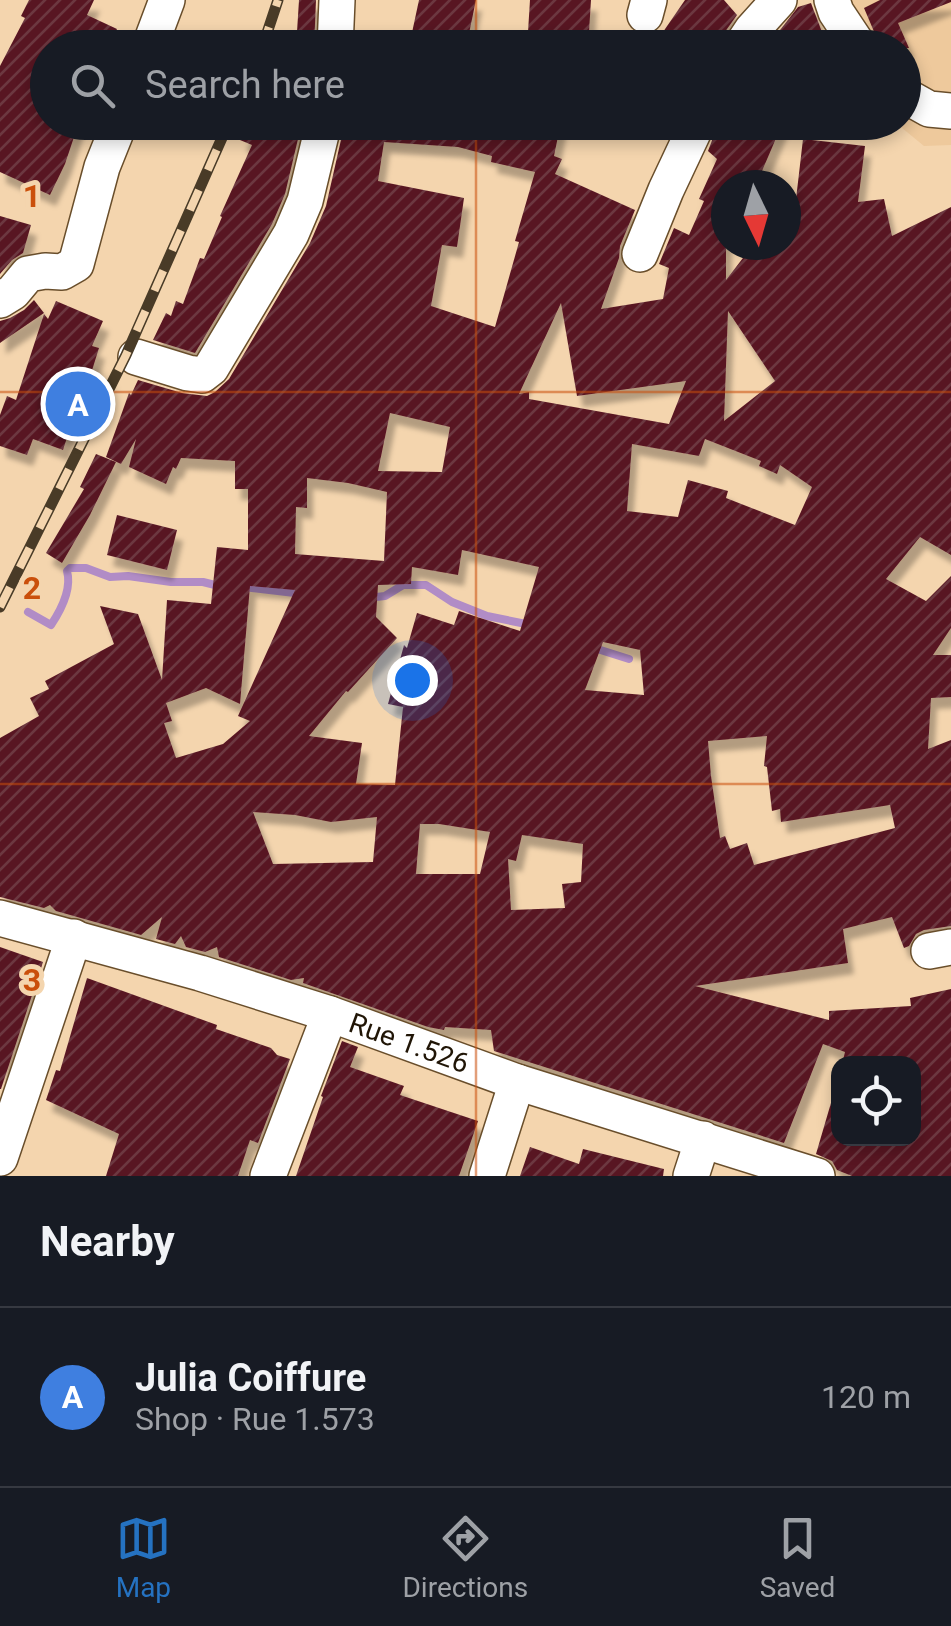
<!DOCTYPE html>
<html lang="en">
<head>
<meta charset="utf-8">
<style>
	:root { --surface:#171b24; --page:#242831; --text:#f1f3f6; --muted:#9ea1a6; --line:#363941; --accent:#2572c1 }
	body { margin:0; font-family:Roboto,sans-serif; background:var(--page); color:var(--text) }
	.controls { position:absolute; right:30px; bottom:30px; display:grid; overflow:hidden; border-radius:20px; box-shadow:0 5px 15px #0003 }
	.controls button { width:90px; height:90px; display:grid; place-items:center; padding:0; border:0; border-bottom:2px solid var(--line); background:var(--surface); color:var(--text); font:50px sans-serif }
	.compass { position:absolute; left:711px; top:170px; width:90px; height:90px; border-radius:50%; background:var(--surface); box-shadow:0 5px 15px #0003; rotate:175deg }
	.you { position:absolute; left:412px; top:680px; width:35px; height:35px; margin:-25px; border:8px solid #fff; border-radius:50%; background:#1a73e8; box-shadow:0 0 0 15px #1a73e833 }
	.badge { display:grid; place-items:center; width:65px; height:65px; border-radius:50%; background:var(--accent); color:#fff; font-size:32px; font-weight:700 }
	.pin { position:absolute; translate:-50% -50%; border:5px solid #fff; box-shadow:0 2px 10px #0006 }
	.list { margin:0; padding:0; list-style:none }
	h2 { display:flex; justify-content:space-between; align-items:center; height:130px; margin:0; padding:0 40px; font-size:42px }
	h2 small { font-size:32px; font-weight:400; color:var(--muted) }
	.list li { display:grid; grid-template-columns:65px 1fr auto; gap:30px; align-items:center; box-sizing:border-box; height:180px; padding:0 40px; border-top:2px solid var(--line) }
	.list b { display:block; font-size:38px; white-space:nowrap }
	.list p { margin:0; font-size:32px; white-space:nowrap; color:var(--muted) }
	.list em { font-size:32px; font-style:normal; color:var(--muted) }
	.icon { flex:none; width:55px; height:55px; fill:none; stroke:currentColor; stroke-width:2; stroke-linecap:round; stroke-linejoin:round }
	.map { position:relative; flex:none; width:951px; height:1176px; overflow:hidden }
	.search { position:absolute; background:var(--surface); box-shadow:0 5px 15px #0003; left:30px; right:30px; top:30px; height:110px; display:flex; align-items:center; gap:25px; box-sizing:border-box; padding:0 35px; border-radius:55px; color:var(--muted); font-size:38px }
	.sheet { height:310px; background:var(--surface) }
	nav { display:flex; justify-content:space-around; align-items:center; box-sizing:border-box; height:140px; border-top:2px solid var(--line); background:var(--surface); font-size:28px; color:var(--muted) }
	nav a { display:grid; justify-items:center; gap:5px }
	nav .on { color:var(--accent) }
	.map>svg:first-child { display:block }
	.built { fill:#eec99c }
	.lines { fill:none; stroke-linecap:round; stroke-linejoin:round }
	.stream { stroke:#b18cc6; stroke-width:8 }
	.building { fill:url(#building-hatch); fill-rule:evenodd; filter:url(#shadow) }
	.minor-casing { stroke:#694e2b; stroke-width:38 }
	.minor { stroke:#fff; stroke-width:35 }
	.rail-casing { stroke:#493b27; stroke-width:11 }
	.rail { stroke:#f4d5ae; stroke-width:8; stroke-dasharray:22; stroke-linecap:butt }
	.grid { fill:none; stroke:#ca4f0b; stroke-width:2.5; stroke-opacity:0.55 }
	.labels { text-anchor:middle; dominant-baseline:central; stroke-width:10; stroke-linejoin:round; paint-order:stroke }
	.street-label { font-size:28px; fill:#201506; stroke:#f4d5ae }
	.grid-label { font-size:32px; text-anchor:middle; font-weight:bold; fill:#ca4f0b; stroke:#f4d5ae; stroke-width:10; stroke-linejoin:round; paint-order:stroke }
</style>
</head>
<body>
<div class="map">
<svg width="951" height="1176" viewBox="0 0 951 1176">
	<defs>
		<pattern id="building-hatch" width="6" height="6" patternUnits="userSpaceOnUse" patternTransform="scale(2.5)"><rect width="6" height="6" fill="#581824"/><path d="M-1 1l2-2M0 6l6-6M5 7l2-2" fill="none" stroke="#6c3841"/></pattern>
		<filter id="shadow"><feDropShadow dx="6" dy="11" stdDeviation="2.5" flood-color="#0004"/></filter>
	</defs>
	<rect width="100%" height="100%" fill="#f4d5ae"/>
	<path class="built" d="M814,0H951V145L924,146L896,123L904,122V48L837,47Z"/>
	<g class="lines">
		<g class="stream">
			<path d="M243,587L303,594"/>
			<path d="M367,598L385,596L403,585H426L452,602L487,616L531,625"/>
			<path d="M28,612L51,625C61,610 72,589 67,571L70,568H86L110,577L128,576L171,582H203L219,586"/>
			<path d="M591,647L629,659"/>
		</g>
	</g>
	<g class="building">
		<path d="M29,0H94L87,15L117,29L108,48H48V122H79L65,164L50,195L0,172V66L25,18L21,16Z"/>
		<path d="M299,0H316L314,48H296Z"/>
		<path d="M419,0H476L466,48H436L410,42Z"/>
		<path d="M530,0H591L588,48H527Z"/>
		<path d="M685,0H724L737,15L722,36L719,48H652Z"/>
		<path d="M880,0H951V2L898,23L909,48H881L864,8Z"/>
		<path d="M811,3L828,48H766L798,7Z"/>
		<path d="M249,122H302L285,194L272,224L195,353L153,340L166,313L171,316L176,301L183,304L200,258L204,259L222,217L220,216L252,145L240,140Z"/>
		<path d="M345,122H376L397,126V122H561L554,156L562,159L555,174L635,210L620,246L619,258L601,309L663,299L669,268L659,264L674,228L689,235L704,201L699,199L717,159L708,151L719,122H783L756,185H726V280L753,245H786V222L793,225L803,139L865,146L858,202L884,199L892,236L951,207V555L920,537L886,579L926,601L951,576V628L933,655H951V697L931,698L928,749L951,740V926L924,930L916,934L909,946L904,948L892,917L843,929L848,963L695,986L829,1020V1011L911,1006L910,998L951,989V1176H852L837,1170L832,1161L816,1154L833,1096L838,1097V1138H914V1064H842L845,1052L823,1044L784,1143L494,1051L491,1030L445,1027L444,1030L428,1027L303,983L304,978L291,980L219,957L217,947L205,952L186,947L181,936L175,944L156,939L162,917L141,935L56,911L50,905L44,908L0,897V738L39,716L30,698L49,689L45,681L114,644L100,606L138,614L162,680L167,600L211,604L217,547L248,550V489H235V461L181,458L176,469L173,467L166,484L129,467L136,439L121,464L106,457L129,393L131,395L138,380L182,393L207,396L215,392L229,379L310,243L326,206ZM384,142L458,147L492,156L491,162L535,172L515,241L519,242L495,327L431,306L442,245L457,247L464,198L378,181ZM561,303L577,396L686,381L669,424L529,399V392L519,394ZM728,311L775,381L724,421ZM390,413L450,427L442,472L378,471ZM705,439L761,461L759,466L777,474L780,465L812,487L795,525L726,498L728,491L688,480L678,517L627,511L632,444L699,456ZM307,478L348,483L387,492L384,561L295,554L296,507L307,508ZM462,550L539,567L520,631L459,611L454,625L417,613L407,648L404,645L388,704L403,707L395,785L356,784L362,743L309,736L346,691L348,692L397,638L376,617L378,585L411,584L412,567L458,575ZM250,586L295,590L238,716L250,721L223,744L176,758L164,723L172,721L166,703L206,688L240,704ZM603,642L640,650L644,695L585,690ZM767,736L764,766L767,767L772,811L780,809L781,822L890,805L895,828L754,865L747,843L730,849L725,836L720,838L711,776L708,741ZM253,812L295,815L331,822L377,817L373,862L273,864ZM420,824H439L490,832L480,874H416ZM522,835L583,844L581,882L562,884L565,908L511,910L508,859L516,861Z"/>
		<path d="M0,216L31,225L23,253L12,260L0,274Z"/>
		<path d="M34,300L44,313L0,343V321L10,318L24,310Z"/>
		<path d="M56,301L103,321L92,346L99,348L84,396L81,395L63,450L33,439L27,455L0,446V415L7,396L16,400L44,314L48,319Z"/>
		<path d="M96,454L116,462L90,515L62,563L46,553L84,489L80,487Z"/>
		<path d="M117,515L177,530L167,570L107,555Z"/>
		<path d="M0,947L43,962L1,1089H0Z"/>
		<path d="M87,978L217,1025L216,1029L271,1048L277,1055L290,1059L258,1143L250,1140L238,1176H106L119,1134L46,1100L56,1070L60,1071Z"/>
		<path d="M342,1041L358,1047L350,1067L404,1086L400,1095L478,1121L459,1176H296L323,1097L321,1096Z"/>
		<path d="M530,1147L579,1164L583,1149L664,1169L663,1176H520Z"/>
	</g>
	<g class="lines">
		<g class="minor-casing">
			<g id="minor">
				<path d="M832,0L836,12L860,48"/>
				<path d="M645,15L649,0"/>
				<path d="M149,48L167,0"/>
				<path d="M335,48L337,0"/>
				<path d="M740,48L752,30L779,0"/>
				<path d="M904,95L929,109L951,111"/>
				<path d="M640,254L666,190L698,122"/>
				<path d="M0,300L13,292L28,274L45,271L62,272L76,264L102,167L120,122"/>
				<path d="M136,357L188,373L202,375L211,368L291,234L305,201L324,122"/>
				<path id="s1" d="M0,918L200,973L330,1014L517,1082L817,1176"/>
				<path d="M929,951L951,947"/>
				<path d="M0,1158L74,937"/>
				<path d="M268,1176L330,1014"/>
				<path d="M487,1176L517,1082"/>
				<path d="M691,1176L703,1139"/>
			</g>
		</g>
		<use href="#minor" class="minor"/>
		<g class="rail-casing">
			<g id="rail">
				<path d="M262,48L278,0"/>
				<path d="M0,607L126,355L229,122"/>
			</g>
		</g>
		<use href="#rail" class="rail"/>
	</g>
	<path class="grid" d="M476,0V48M476,122V1176M0,392H951M0,784H951"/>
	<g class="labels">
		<g class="street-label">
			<text stroke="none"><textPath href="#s1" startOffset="428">Rue 1.526</textPath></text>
		</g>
	</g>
	<g class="grid-label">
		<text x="32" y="207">1</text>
		<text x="32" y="599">2</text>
		<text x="32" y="991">3</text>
	</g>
</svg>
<div class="controls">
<button><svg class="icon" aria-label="locate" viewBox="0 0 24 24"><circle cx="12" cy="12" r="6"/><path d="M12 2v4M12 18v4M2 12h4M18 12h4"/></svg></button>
</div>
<svg class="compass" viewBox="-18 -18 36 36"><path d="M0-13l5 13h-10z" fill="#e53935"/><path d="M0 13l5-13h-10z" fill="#9ea1a6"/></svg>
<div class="you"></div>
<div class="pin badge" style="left:78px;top:404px;background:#3f7fe0">A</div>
<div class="search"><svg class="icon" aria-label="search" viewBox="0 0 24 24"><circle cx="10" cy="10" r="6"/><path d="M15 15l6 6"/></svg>Search here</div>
</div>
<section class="sheet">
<h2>Nearby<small></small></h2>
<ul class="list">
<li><span class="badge" style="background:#3f7fe0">A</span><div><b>Julia Coiffure</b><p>Shop · Rue 1.573</p></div><em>120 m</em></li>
</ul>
</section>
<nav>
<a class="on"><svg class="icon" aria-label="map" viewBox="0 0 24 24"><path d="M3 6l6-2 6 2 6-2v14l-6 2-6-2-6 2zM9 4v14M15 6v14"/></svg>Map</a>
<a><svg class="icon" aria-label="directions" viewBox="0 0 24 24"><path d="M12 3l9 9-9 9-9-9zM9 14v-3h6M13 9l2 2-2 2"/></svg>Directions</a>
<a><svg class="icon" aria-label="saved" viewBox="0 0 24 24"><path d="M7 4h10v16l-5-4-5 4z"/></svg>Saved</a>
</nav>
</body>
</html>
